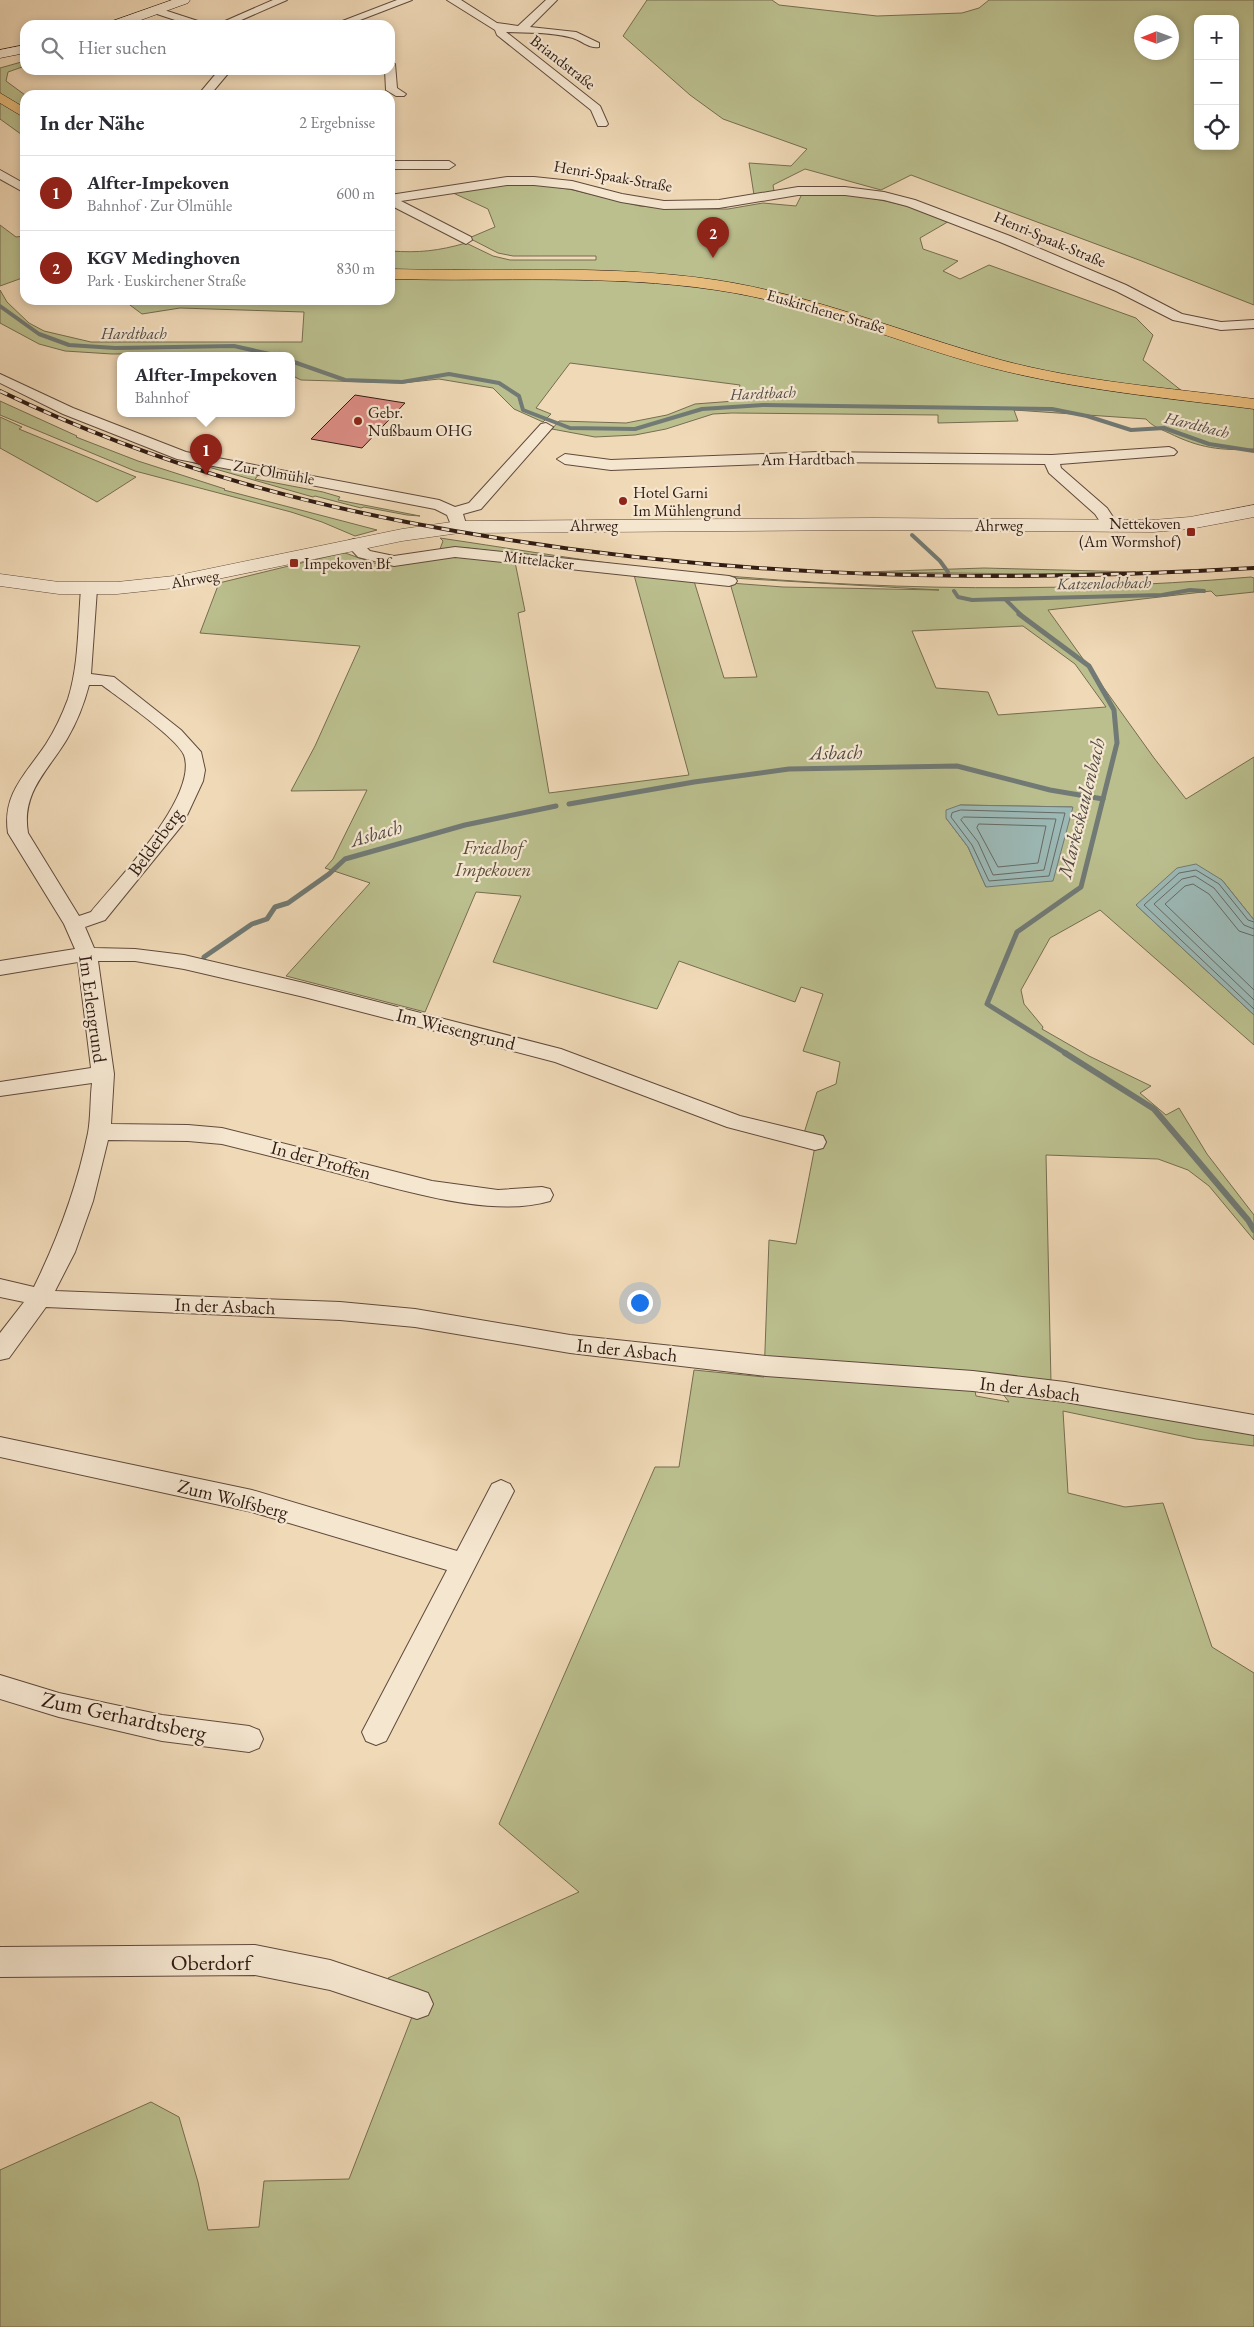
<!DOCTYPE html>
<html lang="de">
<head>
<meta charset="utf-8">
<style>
	:root { --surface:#fff; --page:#f7f7f7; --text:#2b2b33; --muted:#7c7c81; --line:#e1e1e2; --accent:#8f2418 }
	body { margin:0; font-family:"EB Garamond",serif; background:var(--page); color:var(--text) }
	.controls { position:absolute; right:15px; top:15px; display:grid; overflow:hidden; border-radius:10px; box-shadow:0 2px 8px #0003 }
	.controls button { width:45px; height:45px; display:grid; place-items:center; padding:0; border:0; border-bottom:1px solid var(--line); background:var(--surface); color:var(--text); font:25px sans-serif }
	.compass { position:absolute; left:1134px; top:15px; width:45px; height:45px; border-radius:50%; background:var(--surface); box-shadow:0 2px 8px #0003; rotate:269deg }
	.you { position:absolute; left:639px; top:1302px; width:18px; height:18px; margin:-12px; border:4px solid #fff; border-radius:50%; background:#1a73e8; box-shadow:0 0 0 8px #1a73e833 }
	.badge { display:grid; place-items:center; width:32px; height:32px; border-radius:50%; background:var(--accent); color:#fff; font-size:16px; font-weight:700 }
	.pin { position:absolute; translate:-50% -41px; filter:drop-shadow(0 1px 2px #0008) }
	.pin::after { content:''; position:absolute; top:26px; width:18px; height:15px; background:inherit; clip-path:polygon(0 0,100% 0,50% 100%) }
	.popup { position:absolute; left:117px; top:352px; width:178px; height:65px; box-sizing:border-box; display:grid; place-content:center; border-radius:10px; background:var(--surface); filter:drop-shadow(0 1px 4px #0005); font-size:16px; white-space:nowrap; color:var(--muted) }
	.popup b { font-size:19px; color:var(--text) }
	.popup::after { content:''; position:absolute; left:50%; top:100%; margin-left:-10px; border:10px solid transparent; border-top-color:var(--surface) }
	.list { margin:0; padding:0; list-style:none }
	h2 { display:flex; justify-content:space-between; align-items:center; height:65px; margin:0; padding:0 20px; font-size:21px }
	h2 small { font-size:16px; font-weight:400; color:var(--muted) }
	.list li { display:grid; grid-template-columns:32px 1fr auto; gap:15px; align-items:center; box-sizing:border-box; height:75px; padding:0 20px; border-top:1px solid var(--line) }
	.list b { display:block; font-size:19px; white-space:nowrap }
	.list p { margin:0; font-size:16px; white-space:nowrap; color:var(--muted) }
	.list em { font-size:16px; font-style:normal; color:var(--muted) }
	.icon { flex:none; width:28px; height:28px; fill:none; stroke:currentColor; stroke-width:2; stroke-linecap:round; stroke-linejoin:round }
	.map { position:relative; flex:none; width:1254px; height:2327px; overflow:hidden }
	.search { position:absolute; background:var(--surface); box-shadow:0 2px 8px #0003; left:20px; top:20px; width:375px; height:55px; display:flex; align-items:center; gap:12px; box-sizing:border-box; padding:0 18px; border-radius:15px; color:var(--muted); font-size:19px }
	.panel { position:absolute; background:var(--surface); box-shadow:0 2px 8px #0003; left:20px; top:90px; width:375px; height:215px; border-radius:15px }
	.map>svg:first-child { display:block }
	.green { fill:#bbbf8e; stroke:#766d50; fill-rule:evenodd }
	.water { fill:#9cb9b6; stroke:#717a75 }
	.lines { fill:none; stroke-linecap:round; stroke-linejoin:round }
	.shore { stroke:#666a64; stroke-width:1 }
	.stream-far2 { stroke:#717a75; stroke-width:4 }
	.stream-far1 { stroke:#717a75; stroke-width:5 }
	.stream { stroke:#717a75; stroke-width:6 }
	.building { fill:#dc8c85; stroke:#301b13 }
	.minor-casing { stroke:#604a3c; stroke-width:2 }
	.tertiary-casing { stroke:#604a3c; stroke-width:1 }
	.secondary-casing { stroke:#301b13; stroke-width:1 }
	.primary-casing { stroke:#301b13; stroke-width:1 }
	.minor { fill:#f5e6d0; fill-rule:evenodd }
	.tertiary { fill:#f5e6d0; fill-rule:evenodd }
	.secondary { fill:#f5e6d0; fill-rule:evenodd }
	.primary { fill:#e8bc7c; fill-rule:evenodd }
	.rail-casing { stroke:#301b13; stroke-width:4 }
	.rail { stroke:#f5e6d0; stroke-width:2.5; stroke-dasharray:8; stroke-linecap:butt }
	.poi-dot { fill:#8f2418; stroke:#f5e6d0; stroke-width:2 }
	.labels { text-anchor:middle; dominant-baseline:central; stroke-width:4.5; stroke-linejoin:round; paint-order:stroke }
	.far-street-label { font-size:16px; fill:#301b13; stroke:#f5e6d0 }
	.far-water-label { font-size:16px; font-style:italic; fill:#504a44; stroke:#f5e6d0 }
	.far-poi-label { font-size:16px; fill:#301b13; stroke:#f5e6d0; text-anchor:start }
	.street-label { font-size:19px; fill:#301b13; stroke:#f5e6d0 }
	.park-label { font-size:19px; font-style:italic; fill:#5a4c38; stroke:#f5e6d0 }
	.water-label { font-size:20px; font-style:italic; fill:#504a44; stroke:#f5e6d0 }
	.near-street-label { font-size:22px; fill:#301b13; stroke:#f5e6d0 }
</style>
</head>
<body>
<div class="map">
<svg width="1254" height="2327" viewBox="0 0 1254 2327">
	<rect width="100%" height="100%" fill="#f0d9b7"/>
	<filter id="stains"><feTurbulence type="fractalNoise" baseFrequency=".004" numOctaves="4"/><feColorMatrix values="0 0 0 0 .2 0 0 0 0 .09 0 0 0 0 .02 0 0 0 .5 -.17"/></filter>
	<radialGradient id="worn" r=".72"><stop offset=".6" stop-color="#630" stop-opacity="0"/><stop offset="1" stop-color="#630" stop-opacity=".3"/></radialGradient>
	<g class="green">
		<path d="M647,0H772L779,5L877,16L962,13L979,8L989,0H1254V305L1139,260L911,175L881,190L805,169L773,185L774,191L754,195L749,163L791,166L807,149L723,119L690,95L623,36ZM1198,19H1235V146H1198ZM1142,22H1172V52H1142Z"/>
		<path d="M25,61V66L8,72L6,81L25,95V137L0,119V68Z"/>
		<path d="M532,184L569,189L640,206L678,209H728L763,203L796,206L802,194C859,192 898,202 951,220L920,238L923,249L958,261L943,271L960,279L989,265L1136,318L1153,335L1143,360L1187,395L1254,404V449C1221,451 1199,448 1169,433C1160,429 1152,426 1146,419L1014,410L1018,421L938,423V415L732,413L713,414L666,429L635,435L595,437L552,429L559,421L626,423L667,415L695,404L735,401L740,385L570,363L536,408L551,414L543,422L514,409L493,388L439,379L403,383L301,380L291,375V356H254L248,353L112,354L65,351L39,344L0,323V290L7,302L29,323L44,331L91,342H302L304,312L180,308L142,314L126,302V300H390V251C419,253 438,251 466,243L493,256L510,260H596V256H513L498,253L469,238L495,227L488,209L451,192L488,186Z"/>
		<path d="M0,225L16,237L25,236V277L0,286Z"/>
		<path d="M0,401L77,436L76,437L138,461L225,489L224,490L377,530L355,536L322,522L291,512L135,471L0,415Z"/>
		<path d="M0,417L22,427L19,429L136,477L97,502L0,448Z"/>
		<path d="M177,458L260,473L255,479L323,492L340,497L338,500L420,516L407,515L364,507L361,508L315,496L313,497Z"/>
		<path d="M440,538C501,547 561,557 622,565C830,590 1042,595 1251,577L1254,578V592L1216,596L1211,591L1048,610L1154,758L1186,799L1254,757V920L1222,880L1136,905L1254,1015V1045L1100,910L1050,938L1021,990L1024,1004L1043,1027L1042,1029L1089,1056L1151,1086L1140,1093L1166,1115L1179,1108L1207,1154L1254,1215V1240L1209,1186L1188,1170L1158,1159L1046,1155L1051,1383L973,1381L976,1396L1009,1402L1002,1393L1122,1410L1254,1432V1446L1196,1439L1063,1411L1068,1493L1125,1507L1163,1503L1212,1647L1254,1673V2327H0V2170L151,2102L179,2117L198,2182L208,2230L259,2227L264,2181L349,2179L417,2004L388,1978L579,1892L499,1824L655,1467H679L694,1370L764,1377L769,1240L796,1244L817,1136L804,1133L817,1092L836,1084L840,1062L803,1051L823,994L801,987L795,1002L679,961L657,1009L493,962L521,896L476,892L425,1012L286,976L370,883L325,868L333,859L367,790L291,791L315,746L360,646L200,633L219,583L338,554L345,553L377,564H397L455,554L515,562L525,611L518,613L549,793L689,775L634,575L694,581L724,678L757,677L730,583L783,587L939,590L697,576L467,548L440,549L443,541ZM1023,626L1075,664L1106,707L998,715L988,692L936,688L912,631ZM960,805L1072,807L1073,808L986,887L968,847L946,818Z"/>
		<path d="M984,568L1136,572L1037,574L865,572Z"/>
	</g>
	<g class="water">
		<path d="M960,805L1073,807L1053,881L986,887L968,847L946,818V810Z"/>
		<path d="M1196,864L1222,880L1254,920V1015L1136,905L1177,868Z"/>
	</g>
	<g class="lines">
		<g class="shore">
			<path d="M961,810L1065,813L1049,876L989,881L972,845L951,817L952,813Z"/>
			<path d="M964,817L1056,819L1044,870L993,875L978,842L961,820Z"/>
			<path d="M979,824L1046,826L1038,863L998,867L977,828Z"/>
			<path d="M1254,922L1248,920L1219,884L1196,870L1179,873L1144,905L1254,1009"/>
			<path d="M1254,929L1244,925L1214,888L1195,876L1182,879L1154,904L1254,1000"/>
			<path d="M1254,936L1239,931L1209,894L1193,884L1185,886L1165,904L1254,990"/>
		</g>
		<g class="stream-far2">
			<path d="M0,306L39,334L69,345L115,348L234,346L279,356"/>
			<path d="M291,361L345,380L402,382L449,374L499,383L519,396L523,410L570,428L635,429L702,409L763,405L1052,409L1087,416L1131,430L1164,428L1209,444L1254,451"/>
			<path d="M912,535L940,561L948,572"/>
			<path d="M954,591L958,597L972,600L1005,599L1021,615"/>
			<path d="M1005,599L1162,595L1190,590L1204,591"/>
		</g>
		<g class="stream-far1">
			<path d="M1019,614L1089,666L1114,710L1117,743L1081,887L1017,932L987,1004L1067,1054"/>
			<path d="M569,804L694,782L789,769L957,766L1050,790L1103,799"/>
			<path d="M204,957L252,924L267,919L275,907L288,903L329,874L345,859L465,825L556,806"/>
		</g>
		<path class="stream" d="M1065,1053L1154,1109L1248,1220L1254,1230"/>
	</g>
	<path class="building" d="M355,395L405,403L362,448L311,439Z"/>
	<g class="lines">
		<g class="minor-casing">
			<g id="minor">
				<path d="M273,0H287L230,25H216Z"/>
				<path d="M397,0H412L347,25H332Z"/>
				<path d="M447,0H461L497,23L518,26L546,0H557L530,27L576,32L599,43V47C590,49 582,41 573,38C552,32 528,33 506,32L600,106L608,124L606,126H598L591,110L497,35L495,30Z"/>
				<path d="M158,8L204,23L205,25H190L154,13V9Z"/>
				<path d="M390,61L395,64L397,88L406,94L404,96H396L386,90L385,70H390Z"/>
				<path d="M219,70H231L210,95H198Z"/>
				<path d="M390,161H449L455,165L449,169H390Z"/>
				<path d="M0,170L25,184V193L0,179Z"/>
				<path d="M507,177H534L572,181L622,194L664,201L719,200L798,187H845L884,192L915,200L1010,236L1126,285L1182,314L1221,322L1254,320V328L1221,330L1173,320L1116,291L1000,242L907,206L884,200L845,195H798L719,208L664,209L621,202L572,189L534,185H507L401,201L471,237L472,240L466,244L390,205V195Z"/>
				<path d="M0,374L73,408L186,452L439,500L455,507L469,503L541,424L546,423L553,427L481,509L463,514L467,527L465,530H453L447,515L435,509L177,459L63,414L0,383Z"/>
				<path d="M1169,447L1174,449L1177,452L1174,455L1060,464L1061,468L1107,508L1119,526L1117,529H1105L1095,514L1049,473L1045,464L818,462L611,470L565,464L557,459L565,454L611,460L818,452L1052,455Z"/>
				<path d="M354,539L360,541L370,551L394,556L455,547L729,576L735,578L737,581L735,584L729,586L455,557L394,566L358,557L346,544L348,541Z"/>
				<path d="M89,584L95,586L97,589L91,674L114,677L181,730L201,752L205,770L203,781L183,824L105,920L85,927L94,948L135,949L184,955L304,983L561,1049L740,1116L823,1136L826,1142L823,1148L815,1150L727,1127L555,1062L304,997L184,969L135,961H98L114,1074L111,1124L188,1125L222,1128L432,1181L498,1190L542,1187L550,1189L553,1195L550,1201C493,1218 411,1192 355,1178C311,1166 266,1155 222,1144L188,1141L108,1140L93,1201L75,1252L55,1291L340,1302L415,1309L570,1335L766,1356L973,1371L1065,1382L1254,1415V1435L1065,1402L973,1391L766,1376L570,1353L415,1327L340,1320L46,1307L9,1358L0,1360V1333L24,1302L0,1297V1279L34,1287C58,1238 77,1187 88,1133C91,1117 90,1099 92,1083L0,1096V1082L91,1068L78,962L0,975V961L75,949L64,924L8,833C2,794 26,774 46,744C55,730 62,715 68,699C79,665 78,625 81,589L83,586ZM89,685H102C119,698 177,738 184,755C199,796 117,880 91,912L79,916L28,833C21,792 48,771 67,739C77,722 84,704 89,685Z"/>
				<path d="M0,1437L252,1490L457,1551L492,1484L501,1480L510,1484L514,1491L386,1741L376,1745L366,1741L362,1732L447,1570L252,1512L0,1457Z"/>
				<path d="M0,1675L59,1693L162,1715L249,1726L259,1730L263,1739L259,1748L249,1752L162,1741L59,1717L0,1699Z"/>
				<path d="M255,1945L330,1960L417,1989L428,1993L433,2004L428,2015L417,2019L330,1990L255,1975L0,1977V1947Z"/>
			</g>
		</g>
		<g class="tertiary-casing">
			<path id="tertiary" d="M1254,505V517L1190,529L1153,532L873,530L459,533L402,541L174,588L117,594H59L0,586V574L59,582H117L174,576L402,529L459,521L873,518L1153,520L1190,517Z"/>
		</g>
		<g class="secondary-casing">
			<g id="secondary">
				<path d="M172,0H190L188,3L127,25H109L110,22Z"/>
				<path d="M25,45V53L0,58V50Z"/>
			</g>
		</g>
		<g class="primary-casing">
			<g id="primary">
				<path d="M0,93L25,108V118L0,103Z"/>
				<path d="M390,269C498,272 609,264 716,280C814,295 906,334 1001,360C1083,382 1170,388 1254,399V409C1166,398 1078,390 992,368C900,344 812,304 716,290C609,274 498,282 390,279Z"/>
			</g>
		</g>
		<use href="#minor" class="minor"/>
		<use href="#tertiary" class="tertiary"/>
		<use href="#secondary" class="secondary"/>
		<use href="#primary" class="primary"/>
		<g class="rail-casing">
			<path id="rail" d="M0,391C161,468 316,509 491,537C744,579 999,583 1254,568"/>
		</g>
		<use href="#rail" class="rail"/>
	</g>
	<g class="poi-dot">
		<circle cx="358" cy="421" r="5"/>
		<circle cx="623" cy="501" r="5"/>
		<rect x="1186" y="527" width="10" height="10" rx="2.5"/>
		<rect x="289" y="558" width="10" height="10" rx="2.5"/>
	</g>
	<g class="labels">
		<g class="far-street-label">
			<text transform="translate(563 62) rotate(38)">Briandstraße</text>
			<text transform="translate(613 176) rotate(10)">Henri-Spaak-Straße</text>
			<text transform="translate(1050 239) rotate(23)">Henri-Spaak-Straße</text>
			<text transform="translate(826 311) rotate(16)">Euskirchener Straße</text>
			<text transform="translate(808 459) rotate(-1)">Am Hardtbach</text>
			<text transform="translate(274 472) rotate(10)">Zur Ölmühle</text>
			<text x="594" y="525">Ahrweg</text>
			<text x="999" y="525">Ahrweg</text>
			<text transform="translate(539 560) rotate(7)">Mittelacker</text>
			<text transform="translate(195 579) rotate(-10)">Ahrweg</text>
		</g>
		<g class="far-water-label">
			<text x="134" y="333">Hardtbach</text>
			<text transform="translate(763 393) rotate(-2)">Hardtbach</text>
			<text transform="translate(1197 425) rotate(14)">Hardtbach</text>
			<text transform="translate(1104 583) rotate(-1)">Katzenlochbach</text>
		</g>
		<g class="far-poi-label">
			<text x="368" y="412">Gebr.<tspan x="368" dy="18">Nußbaum OHG</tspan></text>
			<text x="633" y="492">Hotel Garni<tspan x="633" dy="18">Im Mühlengrund</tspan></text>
			<text x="1181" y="523" text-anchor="end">Nettekoven<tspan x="1181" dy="18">(Am Wormshof)</tspan></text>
			<text x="304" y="563">Impekoven Bf</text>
		</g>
		<g class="street-label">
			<text transform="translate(155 842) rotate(-54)">Belderberg</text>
			<text transform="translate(93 1009) rotate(82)">Im Erlengrund</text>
			<text transform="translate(456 1029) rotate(14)">Im Wiesengrund</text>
			<text transform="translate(321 1160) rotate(15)">In der Proffen</text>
			<text transform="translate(225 1306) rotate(2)">In der Asbach</text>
			<text transform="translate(627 1350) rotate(6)">In der Asbach</text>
			<text transform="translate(1030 1389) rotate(7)">In der Asbach</text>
			<text transform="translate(233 1499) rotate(14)">Zum Wolfsberg</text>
		</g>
		<g class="park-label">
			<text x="493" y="847">Friedhof<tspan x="493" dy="22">Impekoven</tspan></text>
		</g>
		<g class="water-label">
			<text transform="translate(836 752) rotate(-1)">Asbach</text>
			<text transform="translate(1081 808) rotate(-76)">Markeskaulenbach</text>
			<text transform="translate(376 833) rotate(-16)">Asbach</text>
		</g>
		<g class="near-street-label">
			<text transform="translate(124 1716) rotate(12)">Zum Gerhardtsberg</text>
			<text x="211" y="1962">Oberdorf</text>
		</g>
	</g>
	<rect width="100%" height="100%" filter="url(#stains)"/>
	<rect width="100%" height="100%" fill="url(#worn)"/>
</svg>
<div class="controls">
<button>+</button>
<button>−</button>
<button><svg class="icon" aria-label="locate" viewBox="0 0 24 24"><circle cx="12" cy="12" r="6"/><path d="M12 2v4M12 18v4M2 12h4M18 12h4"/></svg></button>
</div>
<svg class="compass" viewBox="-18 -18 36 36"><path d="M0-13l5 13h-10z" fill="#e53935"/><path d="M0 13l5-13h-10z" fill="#7c7c81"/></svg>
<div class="you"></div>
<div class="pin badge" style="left:206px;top:475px">1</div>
<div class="popup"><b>Alfter-Impekoven</b>Bahnhof</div>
<div class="pin badge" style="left:713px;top:258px">2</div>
<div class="search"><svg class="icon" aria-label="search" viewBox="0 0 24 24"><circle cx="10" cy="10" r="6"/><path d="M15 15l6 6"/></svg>Hier suchen</div>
<section class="panel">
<h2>In der Nähe<small>2 Ergebnisse</small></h2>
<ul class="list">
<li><span class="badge">1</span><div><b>Alfter-Impekoven</b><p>Bahnhof · Zur Ölmühle</p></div><em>600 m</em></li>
<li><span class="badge">2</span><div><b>KGV Medinghoven</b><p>Park · Euskirchener Straße</p></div><em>830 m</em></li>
</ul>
</section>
</div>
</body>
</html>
